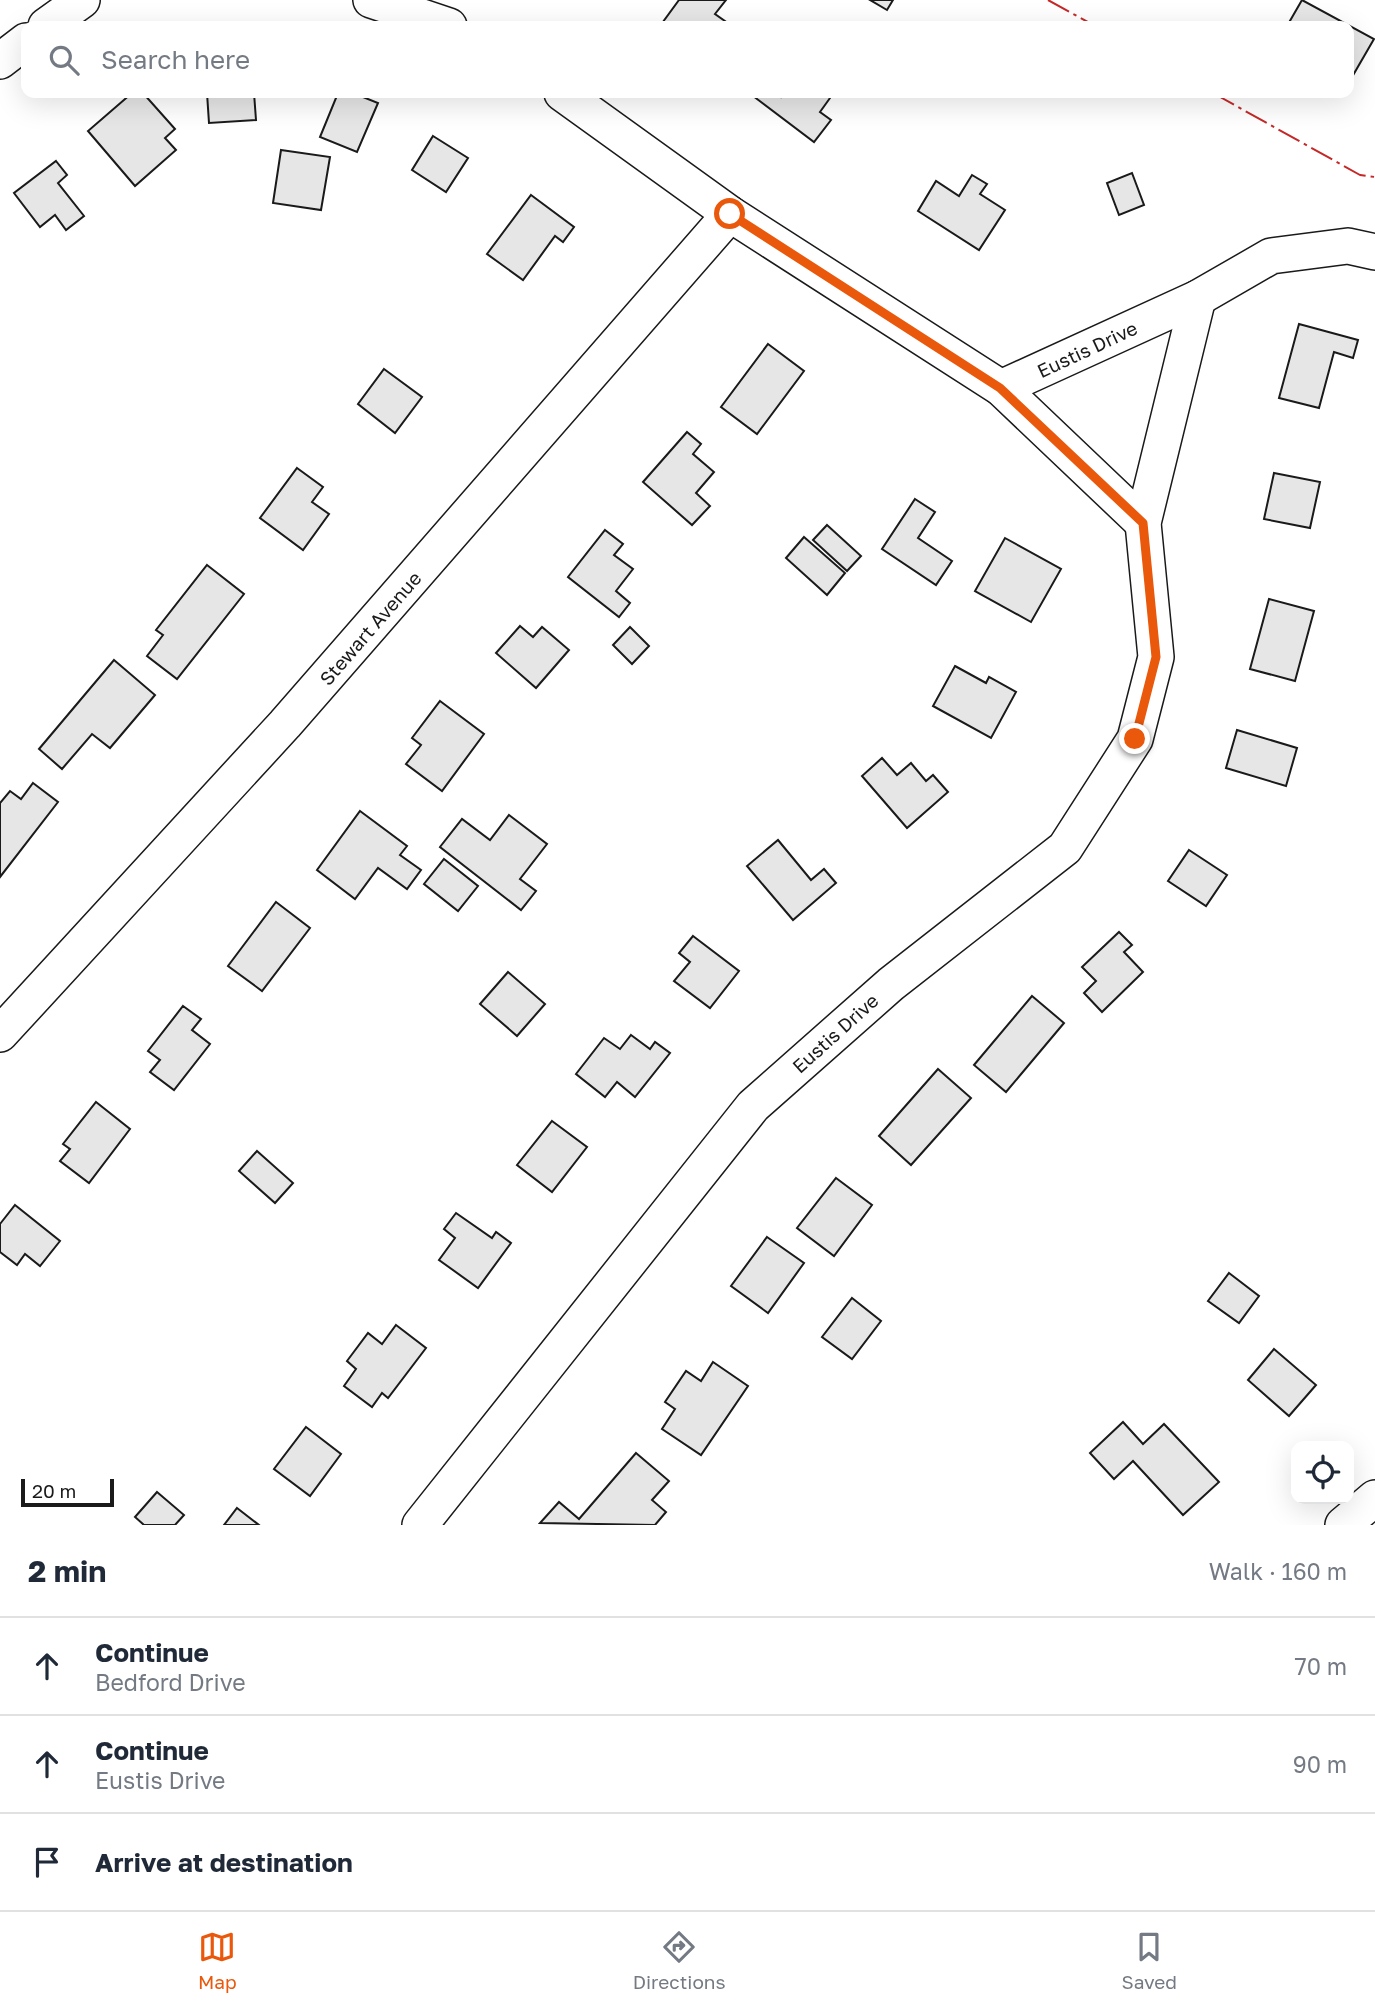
<!DOCTYPE html>
<html lang="en">
<head>
<meta charset="utf-8">
<style>
	:root { --surface:#fff; --page:#f2f2f3; --text:#1f2937; --muted:#747a83; --line:#e0e1e3; --accent:#ea580c }
	body { margin:0; font-family:"Golos Text",sans-serif; background:var(--page); color:var(--text) }
	.controls { position:absolute; right:21px; bottom:21px; display:grid; overflow:hidden; border-radius:14px; box-shadow:0 7px 28px #0002 }
	.controls button { width:63px; height:63px; display:grid; place-items:center; padding:0; border:0; border-bottom:2px solid var(--line); background:var(--surface); color:var(--text); font:35px sans-serif }
	.scale { position:absolute; left:21px; bottom:18px; width:93px; box-sizing:border-box; padding-left:7px; border:4px solid #1a1a1a; border-top:0; font-size:19px; line-height:24px; white-space:nowrap; color:#1a1a1a; -webkit-text-stroke:5px #fff; paint-order:stroke }
	.stop { position:absolute; width:21px; height:21px; margin:-16px; border:5px solid #ea580c; border-radius:50%; background:#fff }
	.stop.end { background:#ea580c; border-color:#fff; box-shadow:0 2px 7px #0008 }
	.list { margin:0; padding:0; list-style:none }
	h2 { display:flex; justify-content:space-between; align-items:center; height:91px; margin:0; padding:0 28px; font-size:30px }
	h2 small { font-size:23px; font-weight:400; color:var(--muted) }
	.list li { display:grid; grid-template-columns:46px 1fr auto; gap:21px; align-items:center; box-sizing:border-box; height:98px; padding:0 28px; border-top:2px solid var(--line) }
	.list b { display:block; font-size:26px; white-space:nowrap }
	.list p { margin:0; font-size:23px; white-space:nowrap; color:var(--muted) }
	.list em { font-size:23px; font-style:normal; color:var(--muted) }
	.icon { flex:none; width:38px; height:38px; fill:none; stroke:currentColor; stroke-width:2; stroke-linecap:round; stroke-linejoin:round }
	.map { position:relative; flex:none; width:1375px; height:1525px; overflow:hidden }
	.search { position:absolute; background:var(--surface); box-shadow:0 7px 28px #0002; left:21px; right:21px; top:21px; height:77px; display:flex; align-items:center; gap:18px; box-sizing:border-box; padding:0 24px; border-radius:14px; color:var(--muted); font-size:26px }
	.sheet { height:385px; background:var(--surface) }
	nav { display:flex; justify-content:space-around; align-items:center; box-sizing:border-box; height:98px; border-top:2px solid var(--line); background:var(--surface); font-size:19px; color:var(--muted) }
	nav a { display:grid; justify-items:center; gap:4px }
	nav .on { color:var(--accent) }
	.map>svg:first-child { display:block }
	.building { fill:#e6e6e6; stroke:#1a1a1a; stroke-width:2 }
	.lines { fill:none; stroke-linecap:round; stroke-linejoin:round }
	.minor-casing { stroke:#1a1a1a; stroke-width:38 }
	.minor { stroke:#fff; stroke-width:35 }
	.power { stroke:#c62828; stroke-width:2; stroke-dasharray:24 5 3.5 5; stroke-linecap:butt }
	.route { stroke:#ea580c; stroke-width:9 }
	.labels { text-anchor:middle; dominant-baseline:central; stroke-width:5; stroke-linejoin:round; paint-order:stroke }
	.street-label { font-size:19px; fill:#1a1a1a; stroke:#fff }
</style>
</head>
<body>
<div class="map">
<svg width="1375" height="1525" viewBox="0 0 1375 1525">
	<rect width="100%" height="100%" fill="#fff"/>
	<g class="building">
		<path d="M679,0H726L715,14L732,26H660Z"/>
		<path d="M870,0H893L887,10Z"/>
		<path d="M1302,0L1374,39L1352,77L1349,75V26H1287Z"/>
		<path d="M132,93H143L175,129L165,138L176,150L135,186L88,131Z"/>
		<path d="M207,93H254L256,120L209,123Z"/>
		<path d="M338,93H353L378,103L357,152L320,137Z"/>
		<path d="M756,93H776L781,97L784,93H824L830,98L820,112L831,120L814,142L753,96Z"/>
		<path d="M433,136L468,158L446,192L412,170Z"/>
		<path d="M281,150L330,157L321,210L273,203Z"/>
		<path d="M56,161L67,175L58,183L84,216L66,230L55,215L40,227L14,193Z"/>
		<path d="M1132,173L1144,205L1119,215L1107,183Z"/>
		<path d="M972,175L987,184L980,194L1005,210L979,250L918,211L936,181L959,196Z"/>
		<path d="M531,195L574,227L563,242L555,236L523,280L487,254Z"/>
		<path d="M1299,324L1358,340L1353,358L1334,352L1319,408L1279,398Z"/>
		<path d="M768,344L804,371L757,434L721,407Z"/>
		<path d="M384,369L422,397L395,433L358,404Z"/>
		<path d="M687,432L701,444L693,454L714,472L696,493L710,506L692,525L643,482Z"/>
		<path d="M297,468L323,487L312,502L329,514L303,550L260,518Z"/>
		<path d="M1274,473L1320,482L1310,528L1264,519Z"/>
		<path d="M915,499L935,512L918,538L952,561L936,585L882,549Z"/>
		<path d="M827,525L861,556L847,571L813,540Z"/>
		<path d="M605,530L623,544L614,555L633,569L616,591L630,603L619,617L568,577Z"/>
		<path d="M804,537L845,573L827,595L786,558Z"/>
		<path d="M1005,538L1061,569L1031,622L975,591Z"/>
		<path d="M207,565L244,594L177,679L147,656L163,635L156,630Z"/>
		<path d="M1269,599L1314,611L1295,681L1250,669Z"/>
		<path d="M520,626L533,637L542,627L569,650L536,688L496,653Z"/>
		<path d="M630,627L649,646L632,664L613,645Z"/>
		<path d="M114,660L155,695L110,748L92,734L62,769L39,749Z"/>
		<path d="M955,666L986,683L989,677L1016,692L991,738L933,706Z"/>
		<path d="M440,701L484,734L442,791L406,764L421,745L412,738Z"/>
		<path d="M1237,730L1297,748L1286,786L1226,768Z"/>
		<path d="M882,758L897,775L911,763L926,781L933,775L948,792L907,828L862,776Z"/>
		<path d="M33,783L58,802L0,877V803L10,791L21,799Z"/>
		<path d="M360,811L407,846L400,855L421,870L407,889L378,868L355,899L317,870Z"/>
		<path d="M509,815L547,844L520,879L536,891L521,910L440,847L462,819L490,840Z"/>
		<path d="M778,840L811,880L824,869L836,883L793,920L747,866Z"/>
		<path d="M1189,850L1227,875L1206,906L1168,881Z"/>
		<path d="M444,859L478,886L458,911L424,884Z"/>
		<path d="M276,902L310,928L262,991L228,966Z"/>
		<path d="M1119,932L1132,945L1124,952L1143,972L1102,1012L1084,993L1096,981L1082,967Z"/>
		<path d="M693,936L739,971L710,1008L674,981L690,962L679,953Z"/>
		<path d="M508,972L545,1004L517,1036L480,1004Z"/>
		<path d="M1032,996L1064,1023L1006,1092L974,1065Z"/>
		<path d="M183,1006L201,1019L192,1030L210,1044L174,1090L150,1072L160,1060L148,1051Z"/>
		<path d="M631,1035L650,1049L655,1042L670,1053L635,1097L617,1082L605,1097L576,1074L604,1038L620,1049Z"/>
		<path d="M938,1069L971,1098L911,1165L879,1136Z"/>
		<path d="M96,1102L130,1129L89,1183L60,1161L70,1149L63,1144Z"/>
		<path d="M552,1121L587,1147L552,1192L517,1165Z"/>
		<path d="M257,1151L293,1183L275,1203L239,1171Z"/>
		<path d="M836,1178L872,1205L834,1256L797,1228Z"/>
		<path d="M15,1205L60,1241L40,1266L25,1254L17,1265L0,1252V1224Z"/>
		<path d="M456,1213L492,1238L496,1232L511,1243L478,1288L439,1260L455,1238L444,1229Z"/>
		<path d="M767,1237L804,1263L768,1313L731,1286Z"/>
		<path d="M1229,1273L1259,1296L1239,1323L1208,1301Z"/>
		<path d="M852,1298L881,1321L852,1359L822,1337Z"/>
		<path d="M396,1325L426,1348L388,1398L382,1393L372,1407L344,1386L356,1369L347,1361L368,1333L382,1344Z"/>
		<path d="M1274,1349L1316,1385L1289,1416L1248,1380Z"/>
		<path d="M713,1362L748,1386L701,1455L662,1429L675,1409L665,1402L686,1371L701,1381Z"/>
		<path d="M1123,1422L1143,1444L1164,1424L1219,1482L1183,1515L1133,1461L1114,1479L1090,1453Z"/>
		<path d="M306,1427L341,1454L310,1496L274,1469Z"/>
		<path d="M636,1453L669,1481L652,1500L666,1512L655,1525L540,1523L559,1502L579,1519Z"/>
		<path d="M157,1492L184,1515L175,1525H144L135,1517Z"/>
		<path d="M237,1508L259,1525H224Z"/>
	</g>
	<g class="lines">
		<g class="minor-casing">
			<g id="minor">
				<path d="M371,0L449,26"/>
				<path d="M46,26L82,0"/>
				<path d="M0,61L26,41"/>
				<path d="M562,93L730,214L1001,388L1143,523"/>
				<path d="M1001,388L1198,298L1271,256L1348,246L1375,252"/>
				<path d="M0,1034L285,724L730,214"/>
				<path d="M420,1525L753,1106L891,984L1065,848L1135,739L1156,657L1143,523L1198,298"/>
				<path d="M1343,1525L1375,1498"/>
			</g>
		</g>
		<use href="#minor" class="minor"/>
		<g class="power">
			<path d="M1048,0L1095,26"/>
			<path d="M1213,93L1360,175L1375,177"/>
		</g>
	</g>
	<g class="lines">
		<path class="route" d="M730,214L1000,388L1143,523L1156,657L1135,739"/>
	</g>
	<g class="labels">
		<g class="street-label">
			<text transform="translate(1087 349) rotate(-25)">Eustis Drive</text>
			<text transform="translate(370 628) rotate(-49)">Stewart Avenue</text>
			<text transform="translate(835 1033) rotate(-42)">Eustis Drive</text>
		</g>
	</g>
</svg>
<div class="controls">
<button><svg class="icon" aria-label="locate" viewBox="0 0 24 24"><circle cx="12" cy="12" r="6"/><path d="M12 2v4M12 18v4M2 12h4M18 12h4"/></svg></button>
</div>
<div class="scale">20 m</div>
<div class="stop" style="left:730px;top:214px"></div>
<div class="stop end" style="left:1135px;top:739px"></div>
<div class="search"><svg class="icon" aria-label="search" viewBox="0 0 24 24"><circle cx="10" cy="10" r="6"/><path d="M15 15l6 6"/></svg>Search here</div>
</div>
<section class="sheet">
<h2>2 min<small>Walk · 160 m</small></h2>
<ul class="list">
<li><svg class="icon" aria-label="ahead" viewBox="0 0 24 24"><path d="M12 20V5M6 11l6-6 6 6"/></svg><div><b>Continue</b><p>Bedford Drive</p></div><em>70 m</em></li>
<li><svg class="icon" aria-label="ahead" viewBox="0 0 24 24"><path d="M12 20V5M6 11l6-6 6 6"/></svg><div><b>Continue</b><p>Eustis Drive</p></div><em>90 m</em></li>
<li><svg class="icon" aria-label="arrive" viewBox="0 0 24 24"><path d="M6 21V4h12l-3 4 3 4H6"/></svg><div><b>Arrive at destination</b></div></li>
</ul>
</section>
<nav>
<a class="on"><svg class="icon" aria-label="map" viewBox="0 0 24 24"><path d="M3 6l6-2 6 2 6-2v14l-6 2-6-2-6 2zM9 4v14M15 6v14"/></svg>Map</a>
<a><svg class="icon" aria-label="directions" viewBox="0 0 24 24"><path d="M12 3l9 9-9 9-9-9zM9 14v-3h6M13 9l2 2-2 2"/></svg>Directions</a>
<a><svg class="icon" aria-label="saved" viewBox="0 0 24 24"><path d="M7 4h10v16l-5-4-5 4z"/></svg>Saved</a>
</nav>
</body>
</html>
